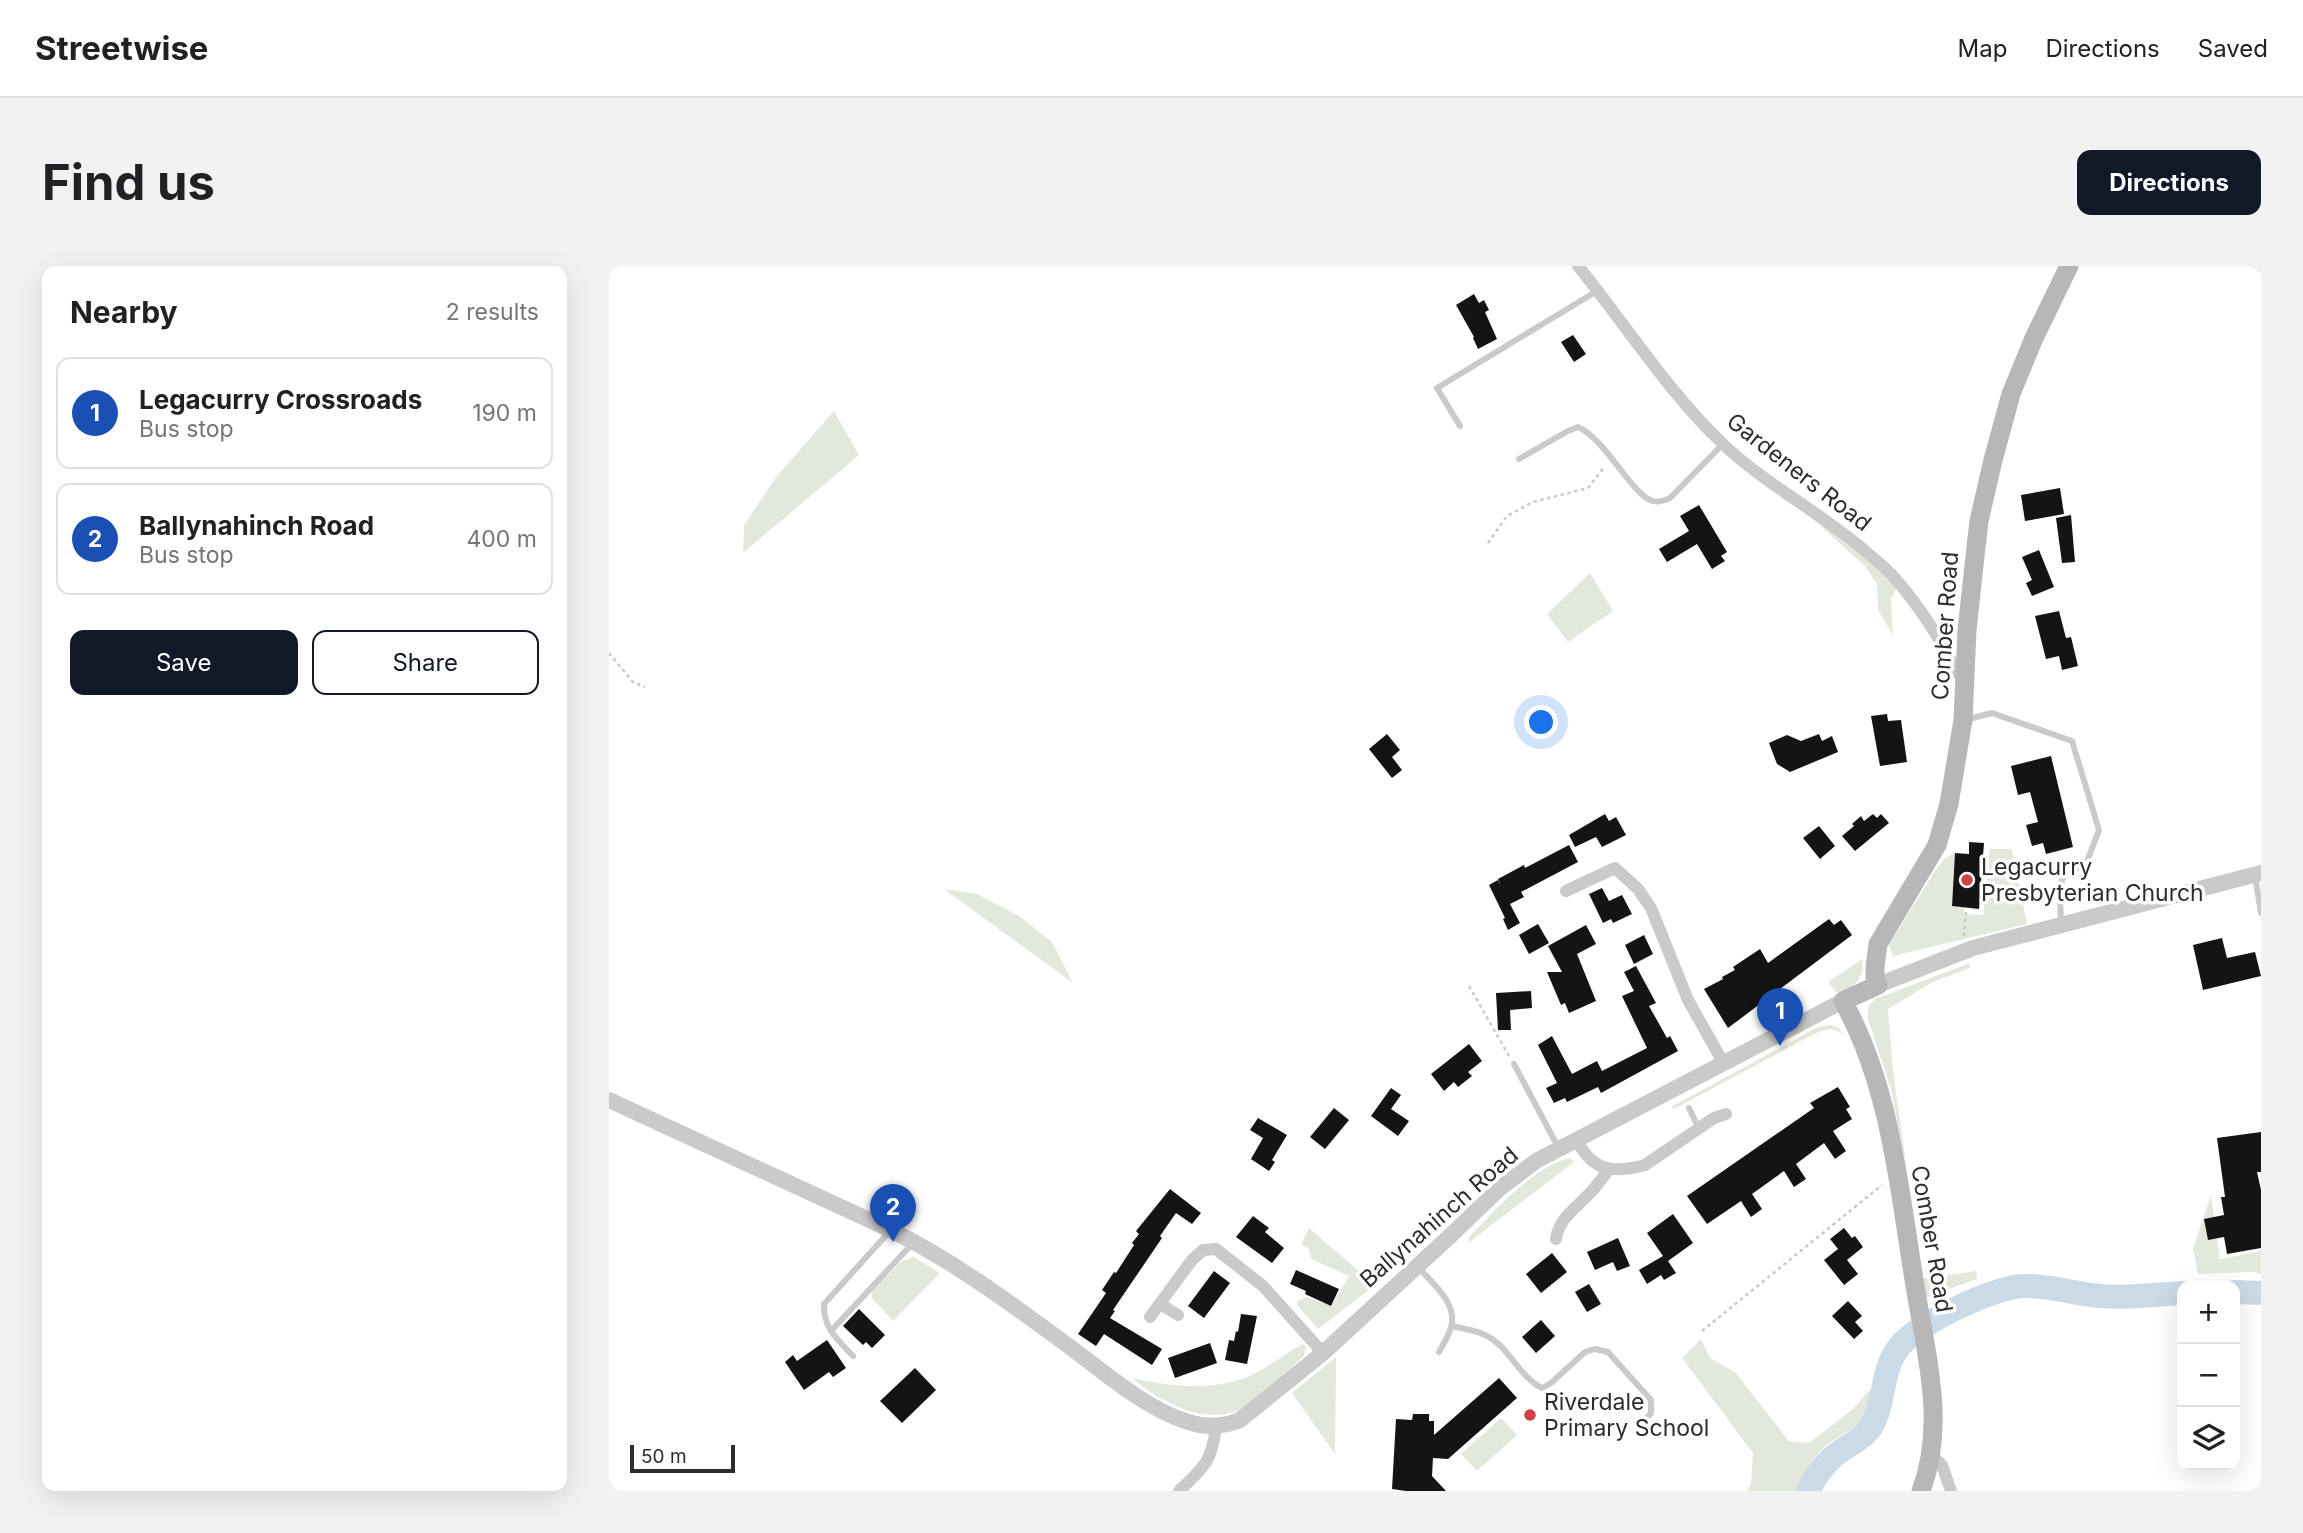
<!DOCTYPE html>
<html lang="en">
<head>
<meta charset="utf-8">
<style>
	:root { --surface:#fff; --page:#f2f2f2; --text:#202124; --muted:#757577; --line:#e0e0e0; --accent:#111827 }
	body { margin:0; font-family:Inter,sans-serif; background:var(--page); color:var(--text) }
	.controls { position:absolute; right:21px; bottom:21px; display:grid; overflow:hidden; border-radius:14px; box-shadow:0 7px 28px #0002 }
	.controls button { width:63px; height:63px; display:grid; place-items:center; padding:0; border:0; border-bottom:2px solid var(--line); background:var(--surface); color:var(--text); font:35px sans-serif }
	.scale { position:absolute; left:21px; bottom:18px; width:105px; box-sizing:border-box; padding-left:7px; border:4px solid #2d2d2d; border-top:0; font-size:19px; line-height:24px; white-space:nowrap; color:#2d2d2d; -webkit-text-stroke:5px #fff; paint-order:stroke }
	.you { position:absolute; left:933px; top:457px; width:24px; height:24px; margin:-18px; border:5px solid #fff; border-radius:50%; background:#1a73e8; box-shadow:0 0 0 10px #1a73e833 }
	.badge { display:grid; place-items:center; width:46px; height:46px; border-radius:50%; background:var(--accent); color:#fff; font-size:23px; font-weight:700 }
	.pin { position:absolute; translate:-50% -58px; filter:drop-shadow(0 2px 4px #0008) }
	.pin::after { content:''; position:absolute; top:37px; width:24px; height:21px; background:inherit; clip-path:polygon(0 0,100% 0,50% 100%) }
	.list { margin:0; padding:0; list-style:none }
	h2 { display:flex; justify-content:space-between; align-items:center; height:91px; margin:0; padding:0 28px; font-size:30px }
	h2 small { font-size:23px; font-weight:400; color:var(--muted) }
	.list li { display:grid; grid-template-columns:46px 1fr auto; gap:21px; align-items:center; box-sizing:border-box; height:112px; margin:0 14px 14px; padding:0 14px; border:2px solid var(--line); border-radius:14px }
	.list b { display:block; font-size:26px; white-space:nowrap }
	.list p { margin:0; font-size:23px; white-space:nowrap; color:var(--muted) }
	.list em { font-size:23px; font-style:normal; color:var(--muted) }
	.actions { display:flex; gap:14px; padding:21px 28px }
	.actions a { flex:1; padding:16px 0; border:2px solid var(--accent); border-radius:14px; text-align:center; font-size:24px; color:var(--accent) }
	.actions .main { background:var(--accent); color:#fff }
	.icon { flex:none; width:38px; height:38px; fill:none; stroke:currentColor; stroke-width:2; stroke-linecap:round; stroke-linejoin:round }
	.map { position:relative; flex:none; width:1652px; height:1225px; overflow:hidden; border-radius:14px }
	header { display:flex; align-items:center; gap:42px; box-sizing:border-box; height:98px; padding:0 35px; background:var(--surface); border-bottom:2px solid var(--line) }
	header strong { font-size:33px }
	nav { display:flex; gap:38px; margin-inline-start:auto; font-size:24px }
	.intro { display:flex; align-items:center; justify-content:space-between; box-sizing:border-box; height:168px; padding:0 42px }
	h1 { margin:0; font-size:49px }
	.button { padding:18px 32px; border-radius:14px; background:var(--accent); color:#fff; font-size:24px; font-weight:700 }
	main { display:flex; gap:42px; padding:0 42px }
	aside { flex:1; background:var(--surface); border-radius:14px; box-shadow:0 7px 28px #0002 }
	.map>svg:first-child { display:block }
	.green { fill:#e2e9dc }
	.lines { fill:none; stroke-linecap:round; stroke-linejoin:round }
	.river { stroke:#cadae7; stroke-width:24 }
	.building { fill:#141414 }
	.path { stroke:#cacaca; stroke-width:2.5; stroke-dasharray:3.5 3.5; stroke-linecap:butt }
	.service { stroke:#cacaca; stroke-width:6 }
	.minor { stroke:#cacaca; stroke-width:12 }
	.tertiary { stroke:#cacaca; stroke-width:16 }
	.secondary { stroke:#b7b7b7; stroke-width:19 }
	.poi-dot { fill:#d14248; stroke:#fff; stroke-width:2.5 }
	.labels { text-anchor:middle; dominant-baseline:central; stroke-width:7; stroke-linejoin:round; paint-order:stroke }
	.street-label { font-size:23px; fill:#2d2d2d; stroke:#fff }
	.poi-label { font-size:23px; fill:#2d2d2d; stroke:#fff; text-anchor:start }
</style>
</head>
<body>
<header>
<strong>Streetwise</strong>
<nav><a>Map</a><a>Directions</a><a>Saved</a></nav>
</header>
<div class="intro"><h1>Find us</h1><a class="button">Directions</a></div>
<main>
<aside>
<h2>Nearby<small>2 results</small></h2>
<ul class="list">
<li><span class="badge" style="background:#1a4fb4">1</span><div><b>Legacurry Crossroads</b><p>Bus stop</p></div><em>190 m</em></li>
<li><span class="badge" style="background:#1a4fb4">2</span><div><b>Ballynahinch Road</b><p>Bus stop</p></div><em>400 m</em></li>
</ul>
<div class="actions"><a class="main">Save</a><a>Share</a></div>
</aside>
<div class="map">
<svg width="1652" height="1225" viewBox="0 0 1652 1225">
	<rect width="100%" height="100%" fill="#fff"/>
	<g class="green">
		<path d="M225,145L250,189L134,287L135,259L168,210Z"/>
		<path d="M1194,244L1238,272L1288,321L1282,333L1284,369L1269,344L1268,318L1256,300Z"/>
		<path d="M981,307L1004,345L959,376L938,348Z"/>
		<path d="M1381,583H1403L1418,658L1284,690L1280,678L1328,602L1336,592L1346,587L1343,640L1355,641V648L1374,649Z"/>
		<path d="M335,623L368,628L410,650L443,676L464,717Z"/>
		<path d="M1253,693C1256,710 1248,717 1235,727L1227,726L1219,716Z"/>
		<path d="M1361,697V702L1324,716L1279,743L1284,804L1298,905L1282,823L1259,753V741L1266,733Z"/>
		<path d="M1221,759L1229,761L1235,769C1222,760 1217,763 1203,769L1065,843L1062,841L1209,761Z"/>
		<path d="M961,892L965,896L859,977L861,970C887,944 925,900 961,892Z"/>
		<path d="M1602,929L1611,993L1652,985V1008L1644,1006L1589,1008L1584,983Z"/>
		<path d="M700,962L766,1019L709,1063L688,1039V1035L698,1031L722,1040L740,1010L704,994L701,991L700,983L692,978Z"/>
		<path d="M303,990L331,1007L284,1055L263,1032L262,1026L294,994L301,993Z"/>
		<path d="M1367,1005L1368,1013L1316,1032L1310,1013Z"/>
		<path d="M1092,1073L1101,1092L1126,1106L1180,1175L1200,1177L1243,1144L1265,1119L1260,1145L1247,1160L1217,1179L1203,1195L1190,1225H1138L1142,1218L1144,1187L1073,1092Z"/>
		<path d="M693,1078L697,1080L695,1090C681,1102 643,1139 628,1145C592,1159 549,1134 523,1112C560,1120 599,1125 636,1112C654,1105 676,1088 693,1078Z"/>
		<path d="M727,1091L726,1188L683,1127Z"/>
		<path d="M892,1152L908,1169L868,1205L852,1188Z"/>
	</g>
	<g class="lines">
		<g class="river">
			<path d="M1626,1026L1652,1027"/>
			<path d="M1199,1225C1205,1213 1214,1200 1224,1191C1236,1180 1253,1175 1262,1161C1276,1138 1272,1108 1287,1085C1303,1059 1383,1022 1413,1020C1437,1019 1459,1026 1482,1029C1512,1033 1543,1029 1573,1027"/>
		</g>
	</g>
	<g class="building">
		<path d="M865,28L870,37L875,34L880,44L876,46L888,73L869,83L864,72L865,71L847,39Z"/>
		<path d="M964,69L977,88L965,96L952,76Z"/>
		<path d="M1451,222L1455,248L1416,255L1412,229Z"/>
		<path d="M1090,239L1118,286L1112,290L1116,295L1103,303L1088,278L1058,296L1050,283L1080,265L1071,250Z"/>
		<path d="M1462,249L1466,296L1453,297L1447,252Z"/>
		<path d="M1430,284L1445,321L1423,330L1417,317L1423,314L1413,291Z"/>
		<path d="M1450,345L1457,372L1462,371L1469,400L1453,404L1450,390L1437,393L1426,350Z"/>
		<path d="M1278,448L1279,455L1292,454L1298,496L1271,500L1262,450Z"/>
		<path d="M778,468L791,484L783,491L793,504L783,512L760,483Z"/>
		<path d="M1210,468L1213,475L1223,470L1229,486L1181,506L1168,498L1160,477L1178,469L1192,475Z"/>
		<path d="M1442,490L1464,581L1437,588L1434,577L1423,580L1417,559L1429,556L1421,526L1409,529L1402,500Z"/>
		<path d="M996,548L1000,555L1007,551L1017,569L993,581L987,571L966,581L960,569Z"/>
		<path d="M1264,548L1268,552L1272,548L1280,557L1246,585L1233,570L1245,560L1243,558L1252,550L1255,555Z"/>
		<path d="M1210,560L1226,580L1211,593L1194,572Z"/>
		<path d="M1360,576L1375,577L1370,643L1343,640L1346,587L1360,588Z"/>
		<path d="M960,579L969,596L912,626L915,631L901,638L911,657L899,664L894,653L896,652L880,619L889,614L892,620L889,613L915,599L916,602Z"/>
		<path d="M993,622L1000,635L1013,629L1023,648L1004,657L1002,653L994,657L980,628Z"/>
		<path d="M1220,653L1225,659L1232,654L1243,669L1119,762L1095,723L1114,713L1113,711L1126,704L1124,701L1151,683L1159,697Z"/>
		<path d="M929,658L940,677L920,688L910,669Z"/>
		<path d="M977,659L987,678L968,688L987,735L960,747L956,737L952,739L938,706H953L939,680Z"/>
		<path d="M1035,669L1044,688L1025,698L1016,679Z"/>
		<path d="M1613,672L1618,692L1646,686L1652,710L1594,724L1584,679Z"/>
		<path d="M1027,700L1047,737L1040,740L1058,772L1061,770L1069,785L992,827L989,821L958,836L956,832L945,837L937,822L948,817L929,779L943,770L963,808L988,795L993,805L1038,782L1013,730L1025,725L1015,706Z"/>
		<path d="M922,725L923,742L901,744L902,764H889L887,727Z"/>
		<path d="M860,778L873,795L859,806L863,810L849,821L845,816L835,825L822,808Z"/>
		<path d="M1229,821L1241,841L1237,843L1243,853L1224,865L1237,885L1226,893L1215,877L1187,898L1197,913L1185,921L1175,905L1143,928L1153,943L1142,951L1132,935L1098,958L1078,930L1205,842L1201,837Z"/>
		<path d="M782,822L792,829L782,843L800,855L789,870L762,850Z"/>
		<path d="M725,842L740,854L716,883L701,871Z"/>
		<path d="M649,852L678,869L663,894L666,896L660,905L642,893L654,872L641,864Z"/>
		<path d="M1652,866V906H1648L1652,924V982L1618,988L1615,971L1599,974L1595,953L1615,949L1612,931H1616L1608,872Z"/>
		<path d="M561,923L592,947L583,958L567,947L551,970L553,972L504,1044L506,1045L501,1052L553,1083L543,1099L495,1068L487,1080L469,1068L497,1027L493,1024L505,1006L507,1007L525,979L523,977L530,968L527,965Z"/>
		<path d="M1064,948L1084,977L1059,995L1067,1007L1055,1014L1052,1009L1038,1018L1030,1004L1054,990L1038,967Z"/>
		<path d="M644,950L660,962L656,966L675,982L663,997L627,971Z"/>
		<path d="M1235,962L1243,972L1246,970L1254,981L1238,994L1249,1008L1235,1019L1215,994L1229,983L1221,973Z"/>
		<path d="M1009,972L1021,1000L1008,1005L1004,996L986,1004L978,986Z"/>
		<path d="M943,987L958,1006L932,1027L917,1008Z"/>
		<path d="M687,1004L730,1023L722,1040L696,1028L697,1025L681,1018Z"/>
		<path d="M605,1005L621,1017L595,1052L579,1040Z"/>
		<path d="M980,1018L992,1038L978,1046L966,1026Z"/>
		<path d="M1239,1035L1253,1050L1246,1056L1254,1065L1245,1073L1223,1050Z"/>
		<path d="M250,1043L276,1069L263,1082L257,1076L254,1079L234,1060Z"/>
		<path d="M632,1048L648,1050L638,1098L616,1094L620,1074L625,1075L627,1065L629,1066Z"/>
		<path d="M932,1054L946,1070L927,1087L913,1071Z"/>
		<path d="M218,1074L237,1102L224,1111L220,1106L195,1124L176,1096L184,1089L188,1095Z"/>
		<path d="M601,1077L608,1097L566,1112L559,1092Z"/>
		<path d="M306,1102L327,1124L293,1157L271,1135Z"/>
		<path d="M890,1112L908,1132L839,1193L824,1192L823,1210L837,1225H797L783,1223L787,1153L803,1154L804,1148H820V1155H825V1169Z"/>
	</g>
	<g class="lines">
		<g class="path">
			<path d="M879,277L898,250L924,236L979,222L996,200"/>
			<path d="M0,387L24,416L36,421"/>
			<path d="M1355,670L1357,646"/>
			<path d="M860,720L900,790"/>
			<path d="M1093,1065L1273,919"/>
		</g>
		<g class="service">
			<path d="M851,160L828,122L988,25"/>
			<path d="M910,193L959,165L969,161C997,173 1024,231 1044,235C1050,237 1056,234 1061,232L1114,178"/>
			<path d="M1356,454L1383,447L1463,475L1490,564L1477,598L1462,605L1453,613L1451,630L1452,658"/>
			<path d="M1646,610L1652,647"/>
			<path d="M905,798L949,881"/>
			<path d="M1080,842L1090,863"/>
			<path d="M809,1001C823,1017 849,1037 842,1061C840,1070 834,1078 830,1086"/>
			<path d="M843,1060C854,1063 866,1064 876,1069C900,1080 910,1111 933,1122L942,1117L976,1086L986,1083L999,1086L1042,1134V1147L1031,1160"/>
			<path d="M222,1065L303,978"/>
			<path d="M244,1090C229,1074 214,1062 215,1038L280,966"/>
		</g>
		<g class="minor">
			<path d="M969,0C1017,59 1059,126 1114,178C1157,219 1211,246 1255,284C1264,292 1275,300 1283,309C1309,338 1331,372 1348,407L1356,409"/>
			<path d="M957,625L1006,602L1029,623L1042,642L1079,734L1115,798"/>
			<path d="M967,873C983,905 1004,908 1036,899L1105,852L1117,848"/>
			<path d="M947,973C950,952 968,941 981,927C988,920 994,911 1000,903"/>
			<path d="M551,1038L569,1049"/>
			<path d="M541,1051L583,994L594,984L607,983L654,1020L714,1087"/>
			<path d="M1323,1190L1333,1199L1342,1225"/>
			<path d="M570,1225C595,1201 603,1196 607,1160"/>
		</g>
		<g class="tertiary">
			<path d="M1269,719L1364,682L1652,607"/>
			<path d="M0,834L282,964C346,996 404,1039 461,1081C496,1107 537,1143 579,1156C597,1162 614,1161 631,1154L714,1087L840,971L889,924L927,895L1234,735"/>
		</g>
		<path class="secondary" d="M1312,1225C1338,1156 1316,1084 1305,1014C1290,920 1281,820 1234,735L1269,719L1266,712V701L1269,678L1328,579L1340,538L1354,454L1358,364L1367,281L1370,255L1384,194L1402,128L1425,72L1460,0"/>
	</g>
	<g class="poi-dot">
		<circle cx="1358" cy="614" r="7"/>
		<circle cx="921" cy="1149" r="7"/>
	</g>
	<g class="labels">
		<g class="street-label">
			<text transform="translate(1190 206) rotate(38)">Gardeners Road</text>
			<text transform="translate(1336 360) rotate(-86)">Comber Road</text>
			<text transform="translate(830 951) rotate(-41)">Ballynahinch Road</text>
			<text transform="translate(1323 973) rotate(80)">Comber Road</text>
		</g>
		<g class="poi-label">
			<text x="1372" y="601">Legacurry<tspan x="1372" dy="26">Presbyterian Church</tspan></text>
			<text x="935" y="1136">Riverdale<tspan x="935" dy="26">Primary School</tspan></text>
		</g>
	</g>
</svg>
<div class="controls">
<button>+</button>
<button>−</button>
<button><svg class="icon" aria-label="layers" viewBox="0 0 24 24"><path d="M12 4l9 5-9 5-9-5zM3 14l9 5 9-5"/></svg></button>
</div>
<div class="scale">50 m</div>
<div class="you"></div>
<div class="pin badge" style="left:1171px;top:780px;background:#1a4fb4">1</div>
<div class="pin badge" style="left:284px;top:976px;background:#1a4fb4">2</div>
</div>
</main>
</body>
</html>
